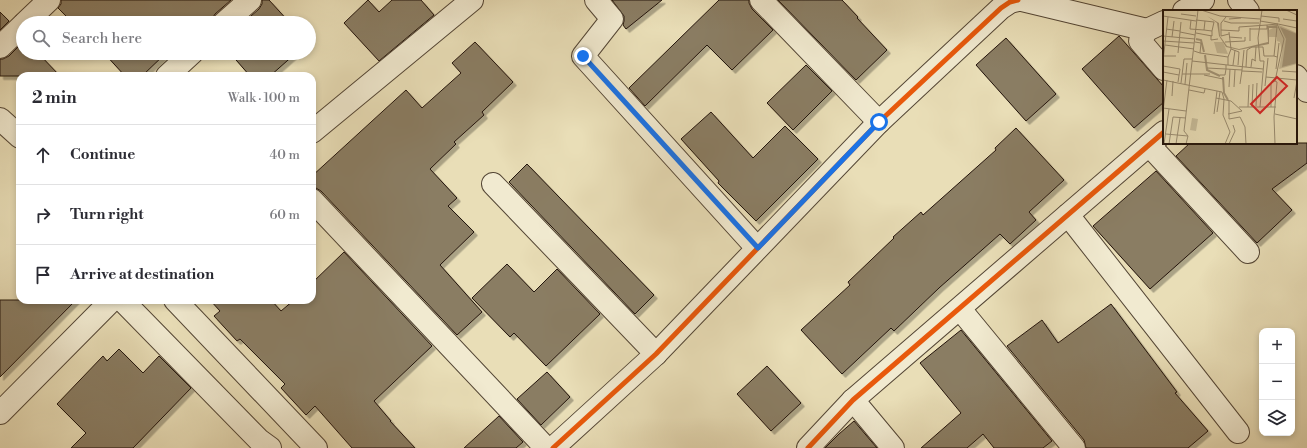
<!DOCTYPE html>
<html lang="en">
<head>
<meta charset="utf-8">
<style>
	:root { --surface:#fff; --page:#f2f2f3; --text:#2b2b33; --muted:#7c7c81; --line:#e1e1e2 }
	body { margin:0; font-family:"Libre Bodoni",serif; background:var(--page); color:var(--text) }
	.controls { position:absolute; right:12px; bottom:12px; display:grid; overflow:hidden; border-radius:8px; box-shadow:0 2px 6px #0003 }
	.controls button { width:36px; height:36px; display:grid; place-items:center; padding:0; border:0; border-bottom:1px solid var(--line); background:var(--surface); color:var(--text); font:20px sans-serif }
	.stop { position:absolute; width:12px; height:12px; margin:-9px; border:3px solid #1a73e8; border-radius:50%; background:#fff }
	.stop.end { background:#1a73e8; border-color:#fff; box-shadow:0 1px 4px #0008 }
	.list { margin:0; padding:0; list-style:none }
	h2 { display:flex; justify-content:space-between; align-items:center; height:52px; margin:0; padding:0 16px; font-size:17px }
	h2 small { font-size:13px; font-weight:400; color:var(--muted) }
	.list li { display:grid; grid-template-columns:26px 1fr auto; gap:12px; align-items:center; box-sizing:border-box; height:60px; padding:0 16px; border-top:1px solid var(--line) }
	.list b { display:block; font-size:15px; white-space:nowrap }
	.list em { font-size:13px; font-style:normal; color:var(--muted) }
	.icon { flex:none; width:22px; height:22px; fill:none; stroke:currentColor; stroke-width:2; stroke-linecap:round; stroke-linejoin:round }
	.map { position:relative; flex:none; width:1307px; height:448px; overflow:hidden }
	.search { position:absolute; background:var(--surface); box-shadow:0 2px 6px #0003; left:16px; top:16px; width:300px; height:44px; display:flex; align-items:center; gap:10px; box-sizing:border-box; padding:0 14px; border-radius:22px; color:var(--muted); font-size:15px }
	.panel { position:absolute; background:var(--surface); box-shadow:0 2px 6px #0003; left:16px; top:72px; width:300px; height:232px; border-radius:12px }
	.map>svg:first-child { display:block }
	.building { fill:#8a7d64; stroke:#23140a; filter:url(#shadow) }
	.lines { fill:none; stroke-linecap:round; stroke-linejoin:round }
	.minor-casing { stroke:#544635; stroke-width:24 }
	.minor { stroke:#f1ead0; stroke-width:22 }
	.cycleway-casing { stroke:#f1ead0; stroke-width:8 }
	.cycleway { stroke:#e8590c; stroke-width:5 }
	.route { stroke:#1a73e8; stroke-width:5 }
	.inset-river { fill:none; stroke:#a6997c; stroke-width:2 }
	.inset-road { fill:none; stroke:#9a8d72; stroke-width:1 }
	.view { fill:#d62828; fill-opacity:0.15; stroke:#d62828; stroke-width:2 }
	.inset-edge { fill:none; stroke:#23140a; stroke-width:2 }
</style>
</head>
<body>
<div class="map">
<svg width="1307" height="448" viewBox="0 0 1307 448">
	<defs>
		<filter id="shadow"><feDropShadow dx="3.5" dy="3.5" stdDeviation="0" flood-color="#0004"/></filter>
	</defs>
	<rect width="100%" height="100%" fill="#e9deb7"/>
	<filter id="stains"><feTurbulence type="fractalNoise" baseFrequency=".005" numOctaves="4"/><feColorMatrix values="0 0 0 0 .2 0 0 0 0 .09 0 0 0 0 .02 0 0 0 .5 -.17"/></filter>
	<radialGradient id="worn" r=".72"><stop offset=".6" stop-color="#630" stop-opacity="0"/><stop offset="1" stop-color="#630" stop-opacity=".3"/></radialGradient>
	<g class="building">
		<path d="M61,0H231L215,14L212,19V23H203L200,20L197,23H73L58,8L61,4Z"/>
		<path d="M262,0H269L290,23H243L259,9L262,4Z"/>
		<path d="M368,0L379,12L392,0H421L434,15L379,61L344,23Z"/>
		<path d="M612,0H662L626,29L623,25L624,21V16Z"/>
		<path d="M719,0H749V3L752,9L773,30L732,70L707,45L645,106L629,88Z"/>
		<path d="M778,0H842L858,17L857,18L887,50L856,80Z"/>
		<path d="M0,12L9,21L0,30Z"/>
		<path d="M1119,36L1164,87V102L1134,128L1082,69Z"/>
		<path d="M1006,38L1056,94L1026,121L976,65Z"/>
		<path d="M23,42V53H38L60,76H0V59H3L9,56Z"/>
		<path d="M475,42L513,82L482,112L484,115L454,142L456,144L430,169L457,198L448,206L474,232L440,265L482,312L457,335L321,191L316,188H312V176L406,90L422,108L461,73L452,63Z"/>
		<path d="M104,53H166L142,76H125Z"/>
		<path d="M230,53H296L270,76H250Z"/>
		<path d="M806,65L832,91L793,130L767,103Z"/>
		<path d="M711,112L753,158L785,126L818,159L756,221L718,183L719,181L681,139Z"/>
		<path d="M1016,128L1064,180L1029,212L1036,220L1010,244L1000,234L939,288L894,331L891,328L842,374L801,330L850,285L848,282L894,238L893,237L921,212L923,215L996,150L995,148Z"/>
		<path d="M1190,143H1307V163L1272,189L1292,210L1257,243L1176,156Z"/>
		<path d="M527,164L654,295L635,314L509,182Z"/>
		<path d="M1156,171L1213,233L1150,289L1093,226Z"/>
		<path d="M344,252L432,346L374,401L391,421H390L415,448H352L315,406L306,415L281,388L285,384L240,339L237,341L214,316L220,311L210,300H271L281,311L294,300H312V283Z"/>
		<path d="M507,264L534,292L557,269L600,314L546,366L514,333L510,337L472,298Z"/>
		<path d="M0,300H76L0,377Z"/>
		<path d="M1111,304L1177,392L1175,393L1208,431L1188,448H1086L1084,440L1007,346L1042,320L1058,343Z"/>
		<path d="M961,330L1052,441L1043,448H994L983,434L967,448H921L961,413L920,363Z"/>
		<path d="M119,349L143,373L159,356L191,388L133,448H71L86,433L57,404L103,356L107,361Z"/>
		<path d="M767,366L801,403L771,431L737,394Z"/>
		<path d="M547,372L570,397L541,425L517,399Z"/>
		<path d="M499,416L523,442L516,448H464Z"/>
		<path d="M854,421L877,448H825L839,434Z"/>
	</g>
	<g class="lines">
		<g class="minor-casing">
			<g id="minor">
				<path d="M596,0L612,19L583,56L757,248"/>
				<path d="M761,0L879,122"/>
				<path d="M1022,0L1147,30"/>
				<path d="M1239,0L1248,11"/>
				<path d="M1184,11L1203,0"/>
				<path d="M1164,22L1147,30L1140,41L1164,69"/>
				<path d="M25,23L49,0"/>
				<path d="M224,23L250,0"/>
				<path d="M0,47L23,25"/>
				<path d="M167,76L192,53"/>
				<path d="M1296,76L1307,91"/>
				<path d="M0,119L20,137"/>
				<path d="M312,132L472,0"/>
				<path d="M1149,145L1248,252"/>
				<path d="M493,184L656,354"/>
				<path d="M312,200L546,448"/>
				<path d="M1068,215L1238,432"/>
				<path d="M122,300L259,440L270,448"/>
				<path d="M175,300L316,448"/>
				<path d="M960,309L1074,448"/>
				<path d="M853,400L893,448"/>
				<path d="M0,413L112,300"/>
				<path d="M553,448L656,354L879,122L1001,8L1010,2L1018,0"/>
				<path d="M808,448L853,400L1164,132"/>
			</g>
		</g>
		<use href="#minor" class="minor"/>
		<g class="cycleway-casing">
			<g id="cycleway">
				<path d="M553,448L656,354L879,122L1001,8L1010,2L1018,0"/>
				<path d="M808,448L853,400L1164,132"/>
			</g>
		</g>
		<use href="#cycleway" class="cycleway"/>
	</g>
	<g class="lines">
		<path class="route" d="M583,56L758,248L879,122"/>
	</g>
	<g transform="translate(1163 10)">
		<rect width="134" height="134" fill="#e9deb7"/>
		<path d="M116,15L134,23V54L116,59L121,32L119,42L117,32L114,31V27H106V20ZM51,32H60L65,44L54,43ZM29,108L35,109L33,121L27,120Z" fill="#c7bc9a"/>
		<path d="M44,6L56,13L57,26L64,36L76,39L105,32L104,16L114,15V18H106V34L76,40L63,37L56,26L54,13ZM117,17L134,24V53L119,57L123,29Z" fill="#a6997c"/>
		<path class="inset-river" d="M33,29L38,30L41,42M42,45L44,60L57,66M60,67L61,83L65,90"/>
		<path class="inset-road" d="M38,0L57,6L97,9M123,0L134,5M18,4L33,6M0,6L33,11M98,6L116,8V12M63,7L58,13V20L76,21V17L104,15M66,9L78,8M120,9L134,11M28,10L27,19L41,20M33,10L51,12L49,21L41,20L42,11M61,11L68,13H96M97,11L115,14M114,17L111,46L114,47M87,18V31M3,19L17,21M87,19H104V15L115,14L134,18M58,20V26L66,24M17,22L32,25M33,23L49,26V21M48,25V30L55,29M0,26L32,29M9,27L11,11M66,27L79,28M0,31L31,33M62,32L82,31V27M2,35L31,39M89,37H93L92,51M93,37H100L101,46H111M68,39L76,42L75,55M31,41L37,43L38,33L32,32M15,43L18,12M37,43L65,47V55M0,46H13M65,47L68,39L66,22M0,51L5,7M29,51L100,59M63,55V59L79,60L81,40M70,55L72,40M0,56L17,59L15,72M83,57L84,40L89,37M88,57L89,49L93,51M44,58L63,59L62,65H57M113,59L116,33M79,61L99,62M119,61L134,62M0,62L16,65M19,64H47M41,65L60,69M103,67L134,70M0,70L59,82L61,89L60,105L67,122L62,134M18,73L21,49H29M22,74L24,53M77,74L79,60M102,76L105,48M66,77L67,59M71,77L72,60M26,80L41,83L42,79M9,86L10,71M53,88L68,91L79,101L65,104M131,88L134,71M66,91V109L77,107L82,117L83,134M93,96L94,73M76,97H113M85,97L86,75M89,97L90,74M97,97L101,51H97L95,28L99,0M108,97V73L112,71M0,98L23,101M0,101L4,70M54,102L57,82M51,104L54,81M112,104L134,109M3,124L25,126M1,134L6,99M6,134L10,107L23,108M13,134L17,108M23,134L25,126L21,121L35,0M66,134L72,121L70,115M112,134L111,107L114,72L112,71L121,29L114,14"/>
		<path class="view" d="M114,67L124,76L97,103L88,94Z"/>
		<rect width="134" height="134" class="inset-edge"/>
	</g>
	<rect width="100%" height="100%" filter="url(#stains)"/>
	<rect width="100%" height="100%" fill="url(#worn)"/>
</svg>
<div class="controls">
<button>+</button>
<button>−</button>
<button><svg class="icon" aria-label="layers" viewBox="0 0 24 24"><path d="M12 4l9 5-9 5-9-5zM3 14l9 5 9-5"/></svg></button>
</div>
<div class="stop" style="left:879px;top:122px"></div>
<div class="stop end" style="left:583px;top:56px"></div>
<div class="search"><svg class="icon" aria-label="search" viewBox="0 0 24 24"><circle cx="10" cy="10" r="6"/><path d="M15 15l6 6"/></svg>Search here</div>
<section class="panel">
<h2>2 min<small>Walk · 100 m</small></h2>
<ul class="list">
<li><svg class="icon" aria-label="ahead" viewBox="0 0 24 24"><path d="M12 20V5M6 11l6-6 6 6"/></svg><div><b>Continue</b></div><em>40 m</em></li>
<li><svg class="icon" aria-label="right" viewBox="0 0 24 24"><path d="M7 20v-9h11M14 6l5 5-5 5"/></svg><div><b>Turn right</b></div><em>60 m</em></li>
<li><svg class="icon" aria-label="arrive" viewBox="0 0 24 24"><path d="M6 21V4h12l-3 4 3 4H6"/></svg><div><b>Arrive at destination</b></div></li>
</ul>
</section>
</div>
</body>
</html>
